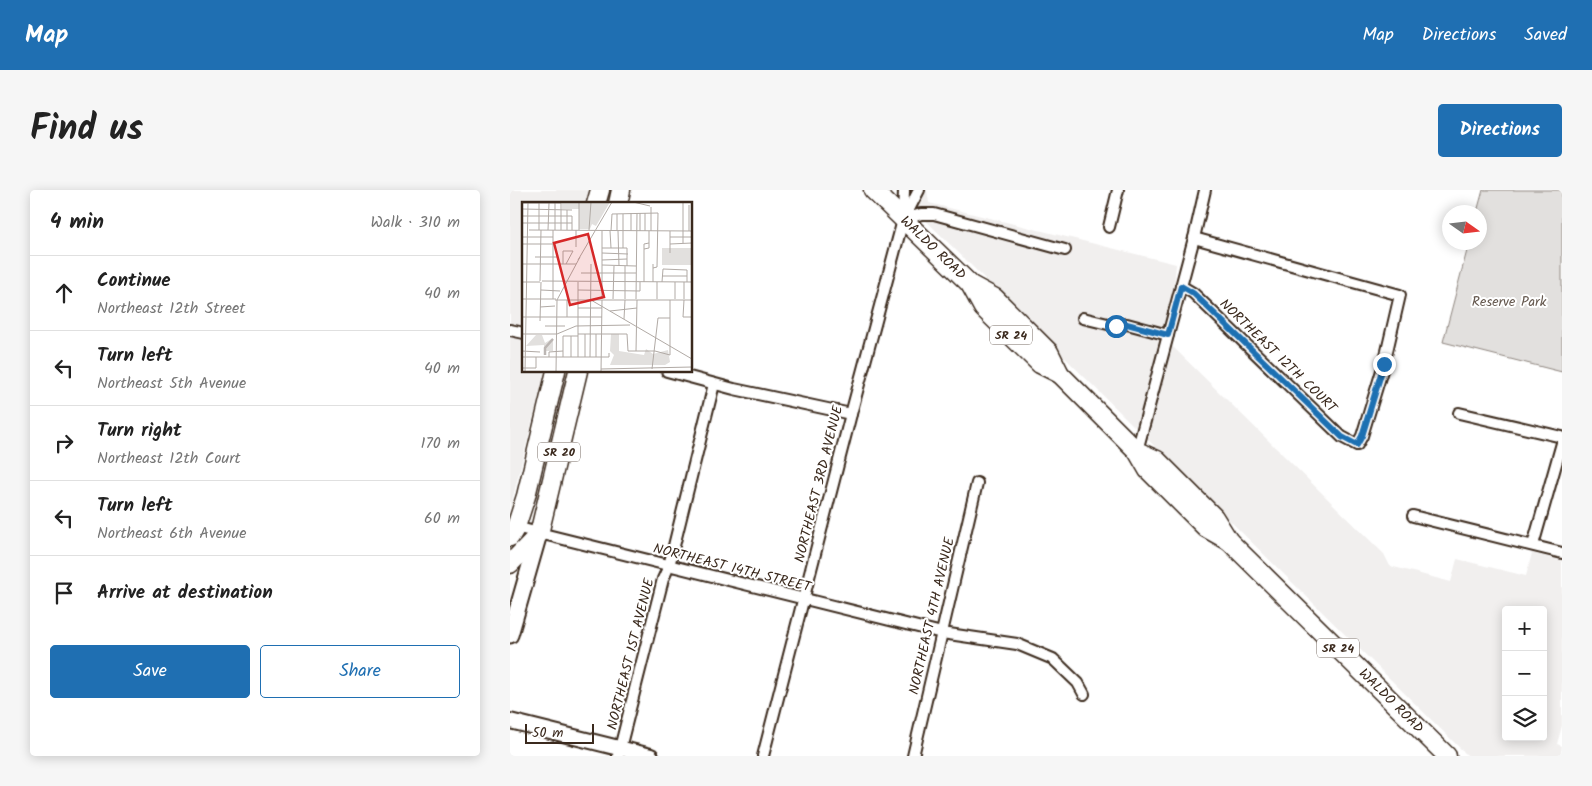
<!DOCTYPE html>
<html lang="en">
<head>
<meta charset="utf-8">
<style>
	:root { --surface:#fff; --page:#f6f6f6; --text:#222; --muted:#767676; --line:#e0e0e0; --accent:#1f6fb2 }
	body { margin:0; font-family:Kalam,sans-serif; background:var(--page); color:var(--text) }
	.controls { position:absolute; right:15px; bottom:15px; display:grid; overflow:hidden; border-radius:5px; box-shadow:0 2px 12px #0003 }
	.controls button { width:45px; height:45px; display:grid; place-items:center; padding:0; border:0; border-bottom:1px solid var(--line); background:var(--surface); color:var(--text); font:25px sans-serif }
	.compass { position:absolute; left:932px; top:15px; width:45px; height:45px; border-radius:50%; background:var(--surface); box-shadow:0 2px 12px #0003; rotate:104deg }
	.scale { position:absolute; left:15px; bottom:12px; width:69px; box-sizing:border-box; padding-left:5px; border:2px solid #3b2a1e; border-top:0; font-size:14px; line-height:18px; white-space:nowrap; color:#3b2a1e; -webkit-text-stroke:4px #fff; paint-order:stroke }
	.stop { position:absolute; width:15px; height:15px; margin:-11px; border:4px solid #1f6fb2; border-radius:50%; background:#fff }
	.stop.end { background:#1f6fb2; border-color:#fff; box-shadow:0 1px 5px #0008 }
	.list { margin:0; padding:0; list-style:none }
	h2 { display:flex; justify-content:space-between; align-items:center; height:65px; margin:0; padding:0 20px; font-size:21px }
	h2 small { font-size:16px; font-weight:400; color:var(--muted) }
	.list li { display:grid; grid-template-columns:32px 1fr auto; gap:15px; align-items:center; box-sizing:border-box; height:75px; padding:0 20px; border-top:1px solid var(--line) }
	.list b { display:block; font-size:19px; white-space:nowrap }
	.list p { margin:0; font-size:16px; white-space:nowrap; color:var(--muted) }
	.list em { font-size:16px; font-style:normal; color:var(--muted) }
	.actions { display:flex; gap:10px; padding:15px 20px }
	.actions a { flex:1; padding:11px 0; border:1px solid var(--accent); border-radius:5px; text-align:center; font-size:18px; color:var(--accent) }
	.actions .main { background:var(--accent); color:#fff }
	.icon { flex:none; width:28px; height:28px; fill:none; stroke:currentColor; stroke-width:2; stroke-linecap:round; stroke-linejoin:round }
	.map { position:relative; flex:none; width:1052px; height:566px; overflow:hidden; border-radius:5px }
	header { display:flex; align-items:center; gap:30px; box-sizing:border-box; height:70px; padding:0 25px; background:var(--accent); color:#fff }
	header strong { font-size:24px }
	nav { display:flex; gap:28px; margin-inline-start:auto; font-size:18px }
	.intro { display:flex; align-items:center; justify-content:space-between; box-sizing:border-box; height:120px; padding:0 30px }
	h1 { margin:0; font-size:35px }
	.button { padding:12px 22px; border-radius:5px; background:var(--accent); color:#fff; font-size:18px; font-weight:700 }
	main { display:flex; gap:30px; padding:0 30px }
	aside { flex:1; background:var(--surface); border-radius:5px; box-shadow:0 2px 12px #0003 }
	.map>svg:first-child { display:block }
	.built { fill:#f1efee; fill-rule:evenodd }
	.green { fill:#e2e0de; stroke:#8e857e }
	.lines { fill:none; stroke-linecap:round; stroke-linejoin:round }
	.street-casing { stroke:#3b2a1e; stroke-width:14 }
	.secondary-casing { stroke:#3b2a1e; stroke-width:18 }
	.primary-casing { stroke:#3b2a1e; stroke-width:19 }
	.highway-casing { stroke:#3b2a1e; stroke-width:21 }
	.street { stroke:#fff; stroke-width:10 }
	.secondary { stroke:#fff; stroke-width:14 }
	.primary { stroke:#fff; stroke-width:15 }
	.highway { stroke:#fff; stroke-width:18 }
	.route { stroke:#1f6fb2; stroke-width:6 }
	.labels { text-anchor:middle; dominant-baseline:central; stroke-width:4; stroke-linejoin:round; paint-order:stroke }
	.shield { fill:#fff; stroke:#766a62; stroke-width:1 }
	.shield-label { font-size:12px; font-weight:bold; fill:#3b2a1e }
	.street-label { font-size:14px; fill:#3b2a1e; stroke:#fff }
	.park-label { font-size:14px; fill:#65584e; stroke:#fff }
	.inset-river { fill:none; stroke:#bcb6b3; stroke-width:2.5 }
	.inset-road { fill:none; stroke:#b1aaa5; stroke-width:1 }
	.view { fill:#d62828; fill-opacity:0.15; stroke:#d62828; stroke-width:2.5 }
	.inset-edge { fill:none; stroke:#3b2a1e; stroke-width:2.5 }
</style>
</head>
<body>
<header>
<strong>Map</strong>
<nav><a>Map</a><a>Directions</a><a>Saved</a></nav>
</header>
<div class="intro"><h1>Find us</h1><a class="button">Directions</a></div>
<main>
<aside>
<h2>4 min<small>Walk · 310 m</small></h2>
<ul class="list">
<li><svg class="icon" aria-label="ahead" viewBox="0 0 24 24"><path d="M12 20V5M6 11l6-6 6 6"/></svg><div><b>Continue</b><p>Northeast 12th Street</p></div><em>40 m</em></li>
<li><svg class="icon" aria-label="left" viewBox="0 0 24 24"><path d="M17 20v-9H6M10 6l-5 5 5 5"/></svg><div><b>Turn left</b><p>Northeast 5th Avenue</p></div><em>40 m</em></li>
<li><svg class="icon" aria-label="right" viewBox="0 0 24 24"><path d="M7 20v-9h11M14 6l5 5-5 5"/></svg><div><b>Turn right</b><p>Northeast 12th Court</p></div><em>170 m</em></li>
<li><svg class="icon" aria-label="left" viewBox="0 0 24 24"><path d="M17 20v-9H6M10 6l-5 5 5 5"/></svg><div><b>Turn left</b><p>Northeast 6th Avenue</p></div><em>60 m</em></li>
<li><svg class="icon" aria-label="arrive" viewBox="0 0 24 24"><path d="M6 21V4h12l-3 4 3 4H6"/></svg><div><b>Arrive at destination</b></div></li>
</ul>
<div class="actions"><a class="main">Save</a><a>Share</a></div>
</aside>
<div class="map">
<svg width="1052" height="566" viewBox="0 0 1052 566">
	<rect width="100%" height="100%" fill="#fff"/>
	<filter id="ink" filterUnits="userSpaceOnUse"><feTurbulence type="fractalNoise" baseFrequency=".02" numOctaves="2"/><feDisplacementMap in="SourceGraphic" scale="10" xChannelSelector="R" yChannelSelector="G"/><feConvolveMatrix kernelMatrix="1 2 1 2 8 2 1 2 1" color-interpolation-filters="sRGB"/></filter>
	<g filter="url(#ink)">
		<g class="built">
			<path d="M0,0H81L77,14H14V181H35L0,319Z"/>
			<path d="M385,0H417L419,13L666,74L659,153L874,364L880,376L941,392L947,369L1016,386L1022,363L1052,371V536L1047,554L1052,556L1051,566H958ZM996,420H1033V547H996Z"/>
		</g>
		<path class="green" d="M973,0H1052V182L933,152L959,53L969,52V22H967Z"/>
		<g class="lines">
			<g class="street-casing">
				<g id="street">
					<path d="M395,27L409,0"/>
					<path d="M393,30L411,24H424L555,60"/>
					<path d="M599,37L608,0"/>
					<path d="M671,96L683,103L832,247L847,255L852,246L874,174L890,105L684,48"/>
					<path d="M573,128L606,136L617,134L658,145"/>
					<path d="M0,140L14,143"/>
					<path d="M157,181L224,199L341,224"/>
					<path d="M949,223L1052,247"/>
					<path d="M627,261L684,48L695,0"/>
					<path d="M903,326L1052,363"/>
					<path d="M1,336L432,443L507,454L543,469L568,493L574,504"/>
					<path d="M1023,355L1052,253"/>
					<path d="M108,566L153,389L159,376L204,194"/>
					<path d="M253,566L341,224L393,30L394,0"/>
					<path d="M403,566L467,293"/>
				</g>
			</g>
			<g class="secondary-casing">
				<path id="secondary" d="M0,531L141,566"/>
			</g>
			<g class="primary-casing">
				<path id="primary" d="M0,445L29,344"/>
			</g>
			<g class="highway-casing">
				<g id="highway">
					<path d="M363,0L461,95L485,108L539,162L550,184L627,261L638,280L696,338L719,351"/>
					<path d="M86,14L90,0"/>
					<path d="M108,14L111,0"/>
					<path d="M461,96L473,118L530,174L550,184"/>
					<path d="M627,261L647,270L704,327L719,351L937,566"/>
					<path d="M0,347L6,337L16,306L46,181"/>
					<path d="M0,374L29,344L68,181"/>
				</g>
			</g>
			<use href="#street" class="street"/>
			<use href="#secondary" class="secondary"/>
			<use href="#primary" class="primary"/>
			<use href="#highway" class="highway"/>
		</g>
	</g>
	<g class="lines" filter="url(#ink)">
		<path class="route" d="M606,136L617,134L658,145L671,96L683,103L832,247L847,255L852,246L874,174"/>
	</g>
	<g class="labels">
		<g class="shield">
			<rect x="480" y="135.5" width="42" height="19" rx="4"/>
			<rect x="28" y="252.5" width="42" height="19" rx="4"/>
			<rect x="807" y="448.5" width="42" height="19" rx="4"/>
		</g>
		<g class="shield-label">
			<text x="501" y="145">SR 24</text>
			<text x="49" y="262">SR 20</text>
			<text x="828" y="458">SR 24</text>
		</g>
		<g class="street-label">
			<text transform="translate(423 58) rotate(44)">WALDO ROAD</text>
			<text transform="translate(768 166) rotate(44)">NORTHEAST 12TH COURT</text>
			<text transform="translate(309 294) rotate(-76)">NORTHEAST 3RD AVENUE</text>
			<text transform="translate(222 378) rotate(14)">NORTHEAST 14TH STREET</text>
			<text transform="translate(422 426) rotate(-77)">NORTHEAST 4TH AVENUE</text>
			<text transform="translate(121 464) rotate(-76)">NORTHEAST 1ST AVENUE</text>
			<text transform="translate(881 511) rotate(45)">WALDO ROAD</text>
		</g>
		<g class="park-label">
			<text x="999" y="112">Reserve Park</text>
		</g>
	</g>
	<g transform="translate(12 12)">
		<rect width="170" height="170" fill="#fff"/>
		<path d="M40,0H88L74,24L70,22L68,27H57V7H40ZM140,46H170V63H140ZM89,132H97V149L122,153L124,147L131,152L146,148L148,160L143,163H88L92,153L88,149ZM14,133H20L23,141L31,136V149H22V143L4,144Z" fill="#e2e0de"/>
		<path class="inset-river" d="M23,153V146L31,137"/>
		<path class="inset-road" d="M111,0L128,4M161,0V41M0,1H39M57,1V28M129,5V29M0,7L50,8M45,8V28M95,12V29M101,12V46M0,14H50V28M0,21H50M7,28L170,29M17,28V1M26,28L27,1M33,28V1M39,28V1M67,28L69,0M80,29V97M88,29L89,46M89,29L90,12L136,11L135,65L131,66M96,29L97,64M109,29V11M118,29V11M123,29V11M167,29V3M0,35H31M148,35H170M0,42H31M148,42L170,41M54,45V28M80,46H105V64M122,47L127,46V29M80,51L106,52M148,51V29M13,55H35M56,58L90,0M80,58L105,57M0,62H54M41,62V49H51L44,62M131,62V80M80,63L114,64M59,71H114M140,74H165M18,79L19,28M20,79L170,80M0,80H18M56,80V155M122,80V42L127,41M140,80L141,67L165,68V80M19,88L38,89M56,88L118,89V80M0,97H34M31,97V28M91,97L92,64M103,97V64M114,97L115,11M135,97V80M153,97V80M162,97V80M33,98H69L170,157M69,98H170M162,98L161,115H170M18,105L33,104M56,106H80M88,109L115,106M0,115H80M45,115V98M102,117L103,98M18,119L19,80M23,124H43M0,132H35L54,124L108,123M56,132H105L106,149H133L148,153V98M49,134V155M0,149L18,150M114,149L115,98M0,155H87V151M27,155V150L41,149M41,155V134H56M63,155V132M68,155L69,62M74,155V132M0,166H14V155M79,167L170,165M130,167L136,116H148M3,170L6,0M34,170L35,98L58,55M79,170L80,98"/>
		<path class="view" d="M66,32L82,95L48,103L32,41Z"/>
		<rect width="170" height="170" class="inset-edge"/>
	</g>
</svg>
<div class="controls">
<button>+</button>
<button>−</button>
<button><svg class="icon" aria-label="layers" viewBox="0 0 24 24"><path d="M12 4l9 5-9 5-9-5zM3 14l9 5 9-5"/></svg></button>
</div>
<svg class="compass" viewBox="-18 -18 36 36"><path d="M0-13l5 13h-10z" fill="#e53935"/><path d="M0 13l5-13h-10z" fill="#767676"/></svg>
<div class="scale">50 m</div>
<div class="stop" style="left:606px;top:136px"></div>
<div class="stop end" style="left:874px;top:174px"></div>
</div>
</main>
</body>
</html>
